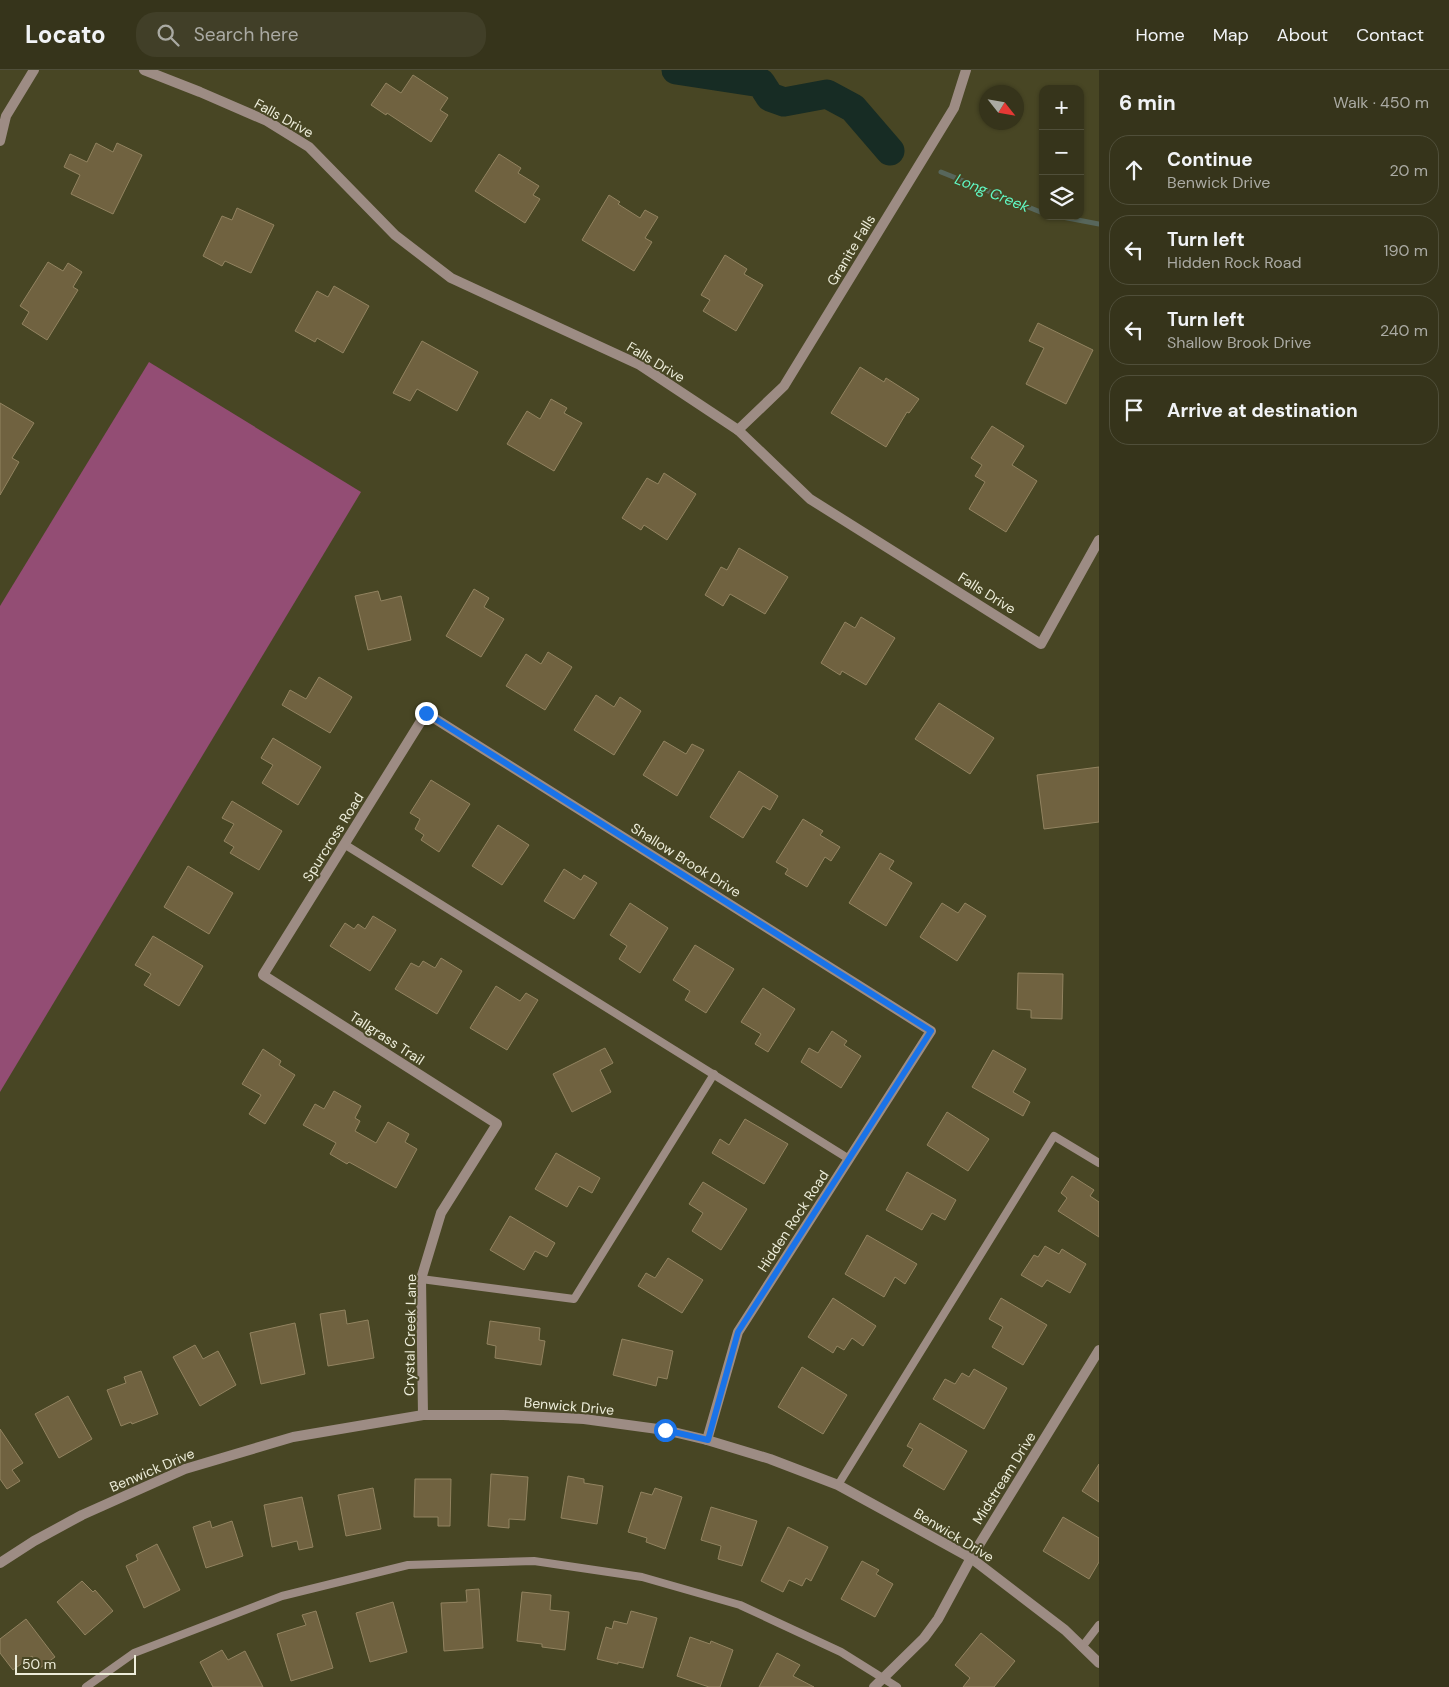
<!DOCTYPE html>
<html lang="en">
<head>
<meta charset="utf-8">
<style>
	:root { --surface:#36341b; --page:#413f28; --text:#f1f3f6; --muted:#aaaaa3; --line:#504f3a }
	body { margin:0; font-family:"DM Sans",sans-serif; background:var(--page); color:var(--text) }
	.controls { position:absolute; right:15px; top:15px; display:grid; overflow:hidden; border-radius:10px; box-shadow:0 1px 4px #0004 }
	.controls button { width:45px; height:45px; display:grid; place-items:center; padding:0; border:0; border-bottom:1px solid var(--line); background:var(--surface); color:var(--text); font:25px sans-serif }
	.compass { position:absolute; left:979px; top:15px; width:45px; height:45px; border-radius:50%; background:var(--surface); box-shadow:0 1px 4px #0004; rotate:121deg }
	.scale { position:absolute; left:15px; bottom:12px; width:121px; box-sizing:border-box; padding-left:5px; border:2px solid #ededda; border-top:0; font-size:14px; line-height:18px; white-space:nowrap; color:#ededda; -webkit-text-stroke:4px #484624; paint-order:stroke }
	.stop { position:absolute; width:15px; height:15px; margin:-11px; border:4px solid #1a73e8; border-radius:50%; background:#fff }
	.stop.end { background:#1a73e8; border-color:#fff; box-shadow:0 1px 5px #0008 }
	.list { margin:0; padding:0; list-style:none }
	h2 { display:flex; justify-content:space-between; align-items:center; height:65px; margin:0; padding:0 20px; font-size:21px }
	h2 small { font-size:16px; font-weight:400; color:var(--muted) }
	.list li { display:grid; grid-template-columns:32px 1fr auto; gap:15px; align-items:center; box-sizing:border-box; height:70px; margin:0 10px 10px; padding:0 10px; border:1px solid var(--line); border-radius:20px }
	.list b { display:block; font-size:19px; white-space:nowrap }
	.list p { margin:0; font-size:16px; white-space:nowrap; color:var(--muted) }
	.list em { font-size:16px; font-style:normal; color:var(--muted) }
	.icon { flex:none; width:28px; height:28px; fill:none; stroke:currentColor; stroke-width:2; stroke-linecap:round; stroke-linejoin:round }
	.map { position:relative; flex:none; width:1099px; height:1617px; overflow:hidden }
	header { display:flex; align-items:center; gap:30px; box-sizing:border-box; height:70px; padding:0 25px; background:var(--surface); border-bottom:1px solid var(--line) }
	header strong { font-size:24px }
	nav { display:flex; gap:28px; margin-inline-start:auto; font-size:18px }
	.search { width:350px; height:45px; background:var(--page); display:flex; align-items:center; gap:12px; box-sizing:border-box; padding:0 18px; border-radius:20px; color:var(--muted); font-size:19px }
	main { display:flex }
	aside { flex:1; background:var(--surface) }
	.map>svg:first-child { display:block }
	.green { fill:#934d74 }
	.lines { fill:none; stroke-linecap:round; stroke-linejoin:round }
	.stream { stroke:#57665b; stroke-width:5 }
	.river { stroke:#172c24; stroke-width:29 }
	.building { fill:#706240; stroke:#928360 }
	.lane { stroke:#9d8c84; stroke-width:8 }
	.street { stroke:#9d8c84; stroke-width:10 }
	.route { stroke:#1a73e8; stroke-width:6 }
	.labels { text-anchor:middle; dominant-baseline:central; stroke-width:4; stroke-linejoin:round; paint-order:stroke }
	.street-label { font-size:14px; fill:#ededda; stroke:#484624 }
	.water-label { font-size:15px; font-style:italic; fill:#61f9c5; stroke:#484624 }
</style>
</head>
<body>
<header>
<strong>Locato</strong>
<div class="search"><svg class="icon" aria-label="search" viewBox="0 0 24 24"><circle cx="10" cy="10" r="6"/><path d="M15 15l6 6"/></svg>Search here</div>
<nav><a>Home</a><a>Map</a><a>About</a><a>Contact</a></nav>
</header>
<main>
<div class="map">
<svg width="1099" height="1617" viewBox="0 0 1099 1617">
	<rect width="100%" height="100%" fill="#484624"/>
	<path class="green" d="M149,292L361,422L0,1022V536Z"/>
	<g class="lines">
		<g class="stream">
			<path d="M941,102L1043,143"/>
			<path d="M1057,146L1099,154"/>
		</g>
		<path class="river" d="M676,0L761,13L770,27L784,32L827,24L853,38L890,81"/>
	</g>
	<g class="building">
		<path d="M413,5L448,28L440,40L448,45L431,72L387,43L386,45L371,35L386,13L401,23Z"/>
		<path d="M96,73L113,82L117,73L142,85L113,144L71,124L80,105L64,97L70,84L87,92Z"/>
		<path d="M499,84L521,98L518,103L539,116L533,125L540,129L525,153L475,121Z"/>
		<path d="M609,125L620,132L618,134L640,148L645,140L658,147L645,168L652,172L634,201L582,170Z"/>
		<path d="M237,138L274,155L251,203L225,191L222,196L203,186L222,146L232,150Z"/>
		<path d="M725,185L747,199L744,204L763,215L736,261L703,241L710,230L701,225Z"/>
		<path d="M48,192L63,201L68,193L82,202L73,217L78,220L47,270L22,254L29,242L20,236Z"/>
		<path d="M334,216L369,236L343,283L317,268L315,272L295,261L317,221L328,227Z"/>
		<path d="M1038,253L1093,280L1066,334L1026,314L1044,278L1029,271Z"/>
		<path d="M422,271L478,302L457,341L417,319L410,331L393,323Z"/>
		<path d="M860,297L884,312L886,308L919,329L909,343L907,342L886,377L831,343Z"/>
		<path d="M551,329L567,338L564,343L582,353L554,401L507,374L527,341L540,349Z"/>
		<path d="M0,333L34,353L12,388L19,392L0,425Z"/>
		<path d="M992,356L1024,376L1012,395L1037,411L1006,462L969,439L985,412L975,406L982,395L971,388Z"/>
		<path d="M664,403L696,424L667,470L644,455L641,460L622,448L647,408L658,414Z"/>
		<path d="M739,478L788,507L765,544L730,524L723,536L705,525L721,497L727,500Z"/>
		<path d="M474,519L489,528L484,537L504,549L481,587L446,566Z"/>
		<path d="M378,521L381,531L401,526L411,570L368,580L355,526Z"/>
		<path d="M861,547L895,568L866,615L842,601L840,605L821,593L845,552L855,558Z"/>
		<path d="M548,582L572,597L545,640L506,616L526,584L541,594Z"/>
		<path d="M319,607L352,627L330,663L282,635L290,620L306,629Z"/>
		<path d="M596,625L614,637L620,627L641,641L614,685L574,660Z"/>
		<path d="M939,633L994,668L970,704L915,669Z"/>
		<path d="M273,668L321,697L298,735L262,713L273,695L261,688Z"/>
		<path d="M664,671L686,684L692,674L704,680L677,726L643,705Z"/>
		<path d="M1099,697V752L1044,759L1037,705Z"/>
		<path d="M739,701L778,726L770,740L763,736L743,768L710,747Z"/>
		<path d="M431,710L470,734L439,782L421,770L424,765L415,759L420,749L410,743Z"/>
		<path d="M232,731L282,761L259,800L230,783L234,777L224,771L234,754L222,748Z"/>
		<path d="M803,749L823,761L820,765L840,777L831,791L825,787L807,817L785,804L788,799L776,792Z"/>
		<path d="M498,755L529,775L502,815L472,796Z"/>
		<path d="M880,783L894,791L889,799L912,813L886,856L849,833Z"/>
		<path d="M188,796L233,823L209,864L164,837Z"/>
		<path d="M564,799L581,810L584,805L597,813L574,849L544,831Z"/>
		<path d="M630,833L668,858L640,903L619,889L627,876L610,865Z"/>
		<path d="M942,833L958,843L965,833L986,846L957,891L920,867Z"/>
		<path d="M373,846L396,860L370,901L330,876L345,853L354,859L358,854L365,859Z"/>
		<path d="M153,866L203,896L179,936L144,915L151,904L135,895Z"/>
		<path d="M695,875L734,899L706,943L685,930L690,921L673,910Z"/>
		<path d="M441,888L462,901L437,944L395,919L411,893L419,897L423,891L435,898Z"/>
		<path d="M1018,903L1063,904L1062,949L1031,948V940L1017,939Z"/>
		<path d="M496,916L520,931L526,923L538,930L507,980L470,958Z"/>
		<path d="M763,918L795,939L768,982L755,974L761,964L741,952Z"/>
		<path d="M832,961L847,971L844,975L861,986L841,1018L801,992L809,978L818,983Z"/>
		<path d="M605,978L613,993L600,1000L611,1022L572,1042L553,1004Z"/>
		<path d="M263,979L281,991L279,995L295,1005L265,1054L249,1044L261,1025L242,1014Z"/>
		<path d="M993,980L1026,999L1013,1022L1030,1032L1023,1046L972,1017Z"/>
		<path d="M334,1021L361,1036L355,1048L360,1051L355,1061L376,1073L388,1052L409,1064L405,1072L417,1079L396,1118L349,1092L347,1094L330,1084L336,1073L303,1055L315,1034L324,1039Z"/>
		<path d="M947,1042L989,1069L968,1101L927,1075Z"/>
		<path d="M745,1049L788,1074L764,1114L712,1083L720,1069L729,1075Z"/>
		<path d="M556,1083L600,1108L592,1123L579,1116L567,1137L535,1119Z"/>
		<path d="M907,1102L956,1130L945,1150L932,1143L922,1160L886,1140Z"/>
		<path d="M1072,1106L1094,1120L1090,1126L1099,1132V1167L1058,1141L1067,1128L1061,1123Z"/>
		<path d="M703,1112L747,1139L721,1180L692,1161L703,1143L689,1134Z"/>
		<path d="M510,1146L555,1173L547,1187L535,1181L524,1200L490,1180Z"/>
		<path d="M867,1165L917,1194L905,1214L895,1207L884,1227L845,1204Z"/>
		<path d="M1045,1176L1059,1184L1062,1179L1086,1194L1070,1223L1047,1210L1042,1217L1021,1205L1034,1185L1038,1187Z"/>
		<path d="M668,1188L703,1210L682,1243L638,1216L646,1203L655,1208Z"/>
		<path d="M833,1228L876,1256L863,1276L852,1268L844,1280L837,1276L833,1283L808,1267Z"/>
		<path d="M1001,1228L1047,1255L1023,1295L992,1277L1003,1257L989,1249Z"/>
		<path d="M345,1240L347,1254L368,1250L374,1288L328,1296L320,1244Z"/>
		<path d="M490,1251L540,1258L539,1270L545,1271L541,1295L495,1288L496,1276L487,1274Z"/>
		<path d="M295,1253L305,1304L261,1314L250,1263Z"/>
		<path d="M622,1269L673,1281L667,1309L658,1307L656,1316L613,1305Z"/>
		<path d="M195,1275L203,1289L218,1281L236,1315L200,1336L173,1287Z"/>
		<path d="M802,1297L847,1325L823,1364L778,1337Z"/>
		<path d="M974,1299L1007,1318L984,1359L933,1329L945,1309L955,1314L962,1303L969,1307Z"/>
		<path d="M141,1301L158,1344L132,1354L131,1352L121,1356L107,1320L126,1313L124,1307Z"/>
		<path d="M68,1326L92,1369L59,1388L35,1344Z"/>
		<path d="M920,1353L967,1381L944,1420L903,1396L913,1379L907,1376Z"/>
		<path d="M0,1359L23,1393L12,1400L20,1411L7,1419L0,1409Z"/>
		<path d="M1099,1394V1432L1082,1421Z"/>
		<path d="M491,1404L528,1407L525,1450L509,1449V1458L488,1456Z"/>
		<path d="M568,1406L584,1409V1413L603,1416L597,1454L561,1448Z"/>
		<path d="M415,1409H451L450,1456H438V1447H414Z"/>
		<path d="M373,1418L381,1459L346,1466L338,1425Z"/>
		<path d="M655,1418L682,1427L665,1479L646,1472L647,1468L628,1462L641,1422L652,1425Z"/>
		<path d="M302,1427L313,1477L299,1480L297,1471L272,1477L264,1435Z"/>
		<path d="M711,1437L757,1451L742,1496L718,1489L721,1476L701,1470Z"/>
		<path d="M1063,1447L1099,1468V1492L1089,1509L1043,1481Z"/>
		<path d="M210,1451L212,1458L232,1451L243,1486L206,1498L193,1457Z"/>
		<path d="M788,1457L828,1477L811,1511L806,1508L802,1516L789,1510L783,1522L761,1511Z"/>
		<path d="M157,1474L180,1520L144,1538L126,1496L138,1490L136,1485Z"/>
		<path d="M862,1491L879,1500L876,1504L893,1514L875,1547L841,1529Z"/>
		<path d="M82,1511L93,1522L95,1520L113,1541L85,1565L57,1532Z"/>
		<path d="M479,1519L483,1578L444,1581L441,1533L467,1532L466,1520Z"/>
		<path d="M522,1522L551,1525L550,1540L569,1542L565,1580L542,1577V1574L517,1571Z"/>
		<path d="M393,1532L407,1582L370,1592L356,1543Z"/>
		<path d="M316,1541L333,1598L291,1611L277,1564L306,1555L302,1545Z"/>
		<path d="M631,1541L657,1548L643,1598L618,1592V1594L597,1589L606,1557L612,1559L614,1551L627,1554Z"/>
		<path d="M26,1549L55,1587L40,1598L32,1586L13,1600L0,1583V1569Z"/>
		<path d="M981,1563L1015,1591L994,1617H963L970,1608L955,1595Z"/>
		<path d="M690,1567L710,1574L711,1571L733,1580L720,1617H709L677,1606Z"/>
		<path d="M222,1580L228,1590L245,1581L263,1617H213L200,1592Z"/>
		<path d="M777,1583L800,1595L793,1606L814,1617H759Z"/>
	</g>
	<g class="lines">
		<g class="lane">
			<path d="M344,774L849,1089"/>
			<path d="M421,1209L574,1229L714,1004"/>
			<path d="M838,1415L1054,1066L1099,1093"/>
			<path d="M1082,1577L1099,1555"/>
			<path d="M86,1617L134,1583L282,1526L408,1495L534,1491L642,1507L740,1535L841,1582L897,1617"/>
		</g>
		<g class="street">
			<path d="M144,0L200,22L267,51L309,77L395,165L451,208L640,295L738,360L810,429L1041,574L1099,470"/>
			<path d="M0,71L6,46L34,0"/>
			<path d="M738,360L784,316L954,38L966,0"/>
			<path d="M423,1345L421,1209L441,1143L497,1054L263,905L426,643L931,961L738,1262L707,1370"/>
			<path d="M0,1493L34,1471L82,1445L185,1399L293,1367L423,1345H503L584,1349L665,1360L707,1370L770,1389L838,1415L971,1488L1065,1560L1099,1593"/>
			<path d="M874,1617L924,1568L938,1549L971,1488L1099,1280"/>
		</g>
	</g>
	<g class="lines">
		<path class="route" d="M426,643L931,961L738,1262L708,1370L665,1360"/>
	</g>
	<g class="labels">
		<g class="street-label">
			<text transform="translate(284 48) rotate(29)">Falls Drive</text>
			<text transform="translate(851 180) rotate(-59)">Granite Falls</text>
			<text transform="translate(656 292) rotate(31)">Falls Drive</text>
			<text transform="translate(987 523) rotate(32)">Falls Drive</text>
			<text transform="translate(333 767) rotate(-58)">Spurcross Road</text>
			<text transform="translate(686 790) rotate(32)">Shallow Brook Drive</text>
			<text transform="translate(387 968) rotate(33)">Tallgrass Trail</text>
			<text transform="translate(793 1151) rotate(-57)">Hidden Rock Road</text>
			<text transform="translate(410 1265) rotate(-89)">Crystal Creek Lane</text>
			<text transform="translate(569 1336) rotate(5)">Benwick Drive</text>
			<text transform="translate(152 1400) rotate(-23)">Benwick Drive</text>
			<text transform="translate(1004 1408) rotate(-58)">Midstream Drive</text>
			<text transform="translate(954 1465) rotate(31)">Benwick Drive</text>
		</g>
		<g class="water-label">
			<text transform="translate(992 123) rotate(22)">Long Creek</text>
		</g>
	</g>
</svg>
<div class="controls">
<button>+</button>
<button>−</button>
<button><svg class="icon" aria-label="layers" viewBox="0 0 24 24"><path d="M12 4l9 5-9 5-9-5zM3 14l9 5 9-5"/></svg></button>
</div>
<svg class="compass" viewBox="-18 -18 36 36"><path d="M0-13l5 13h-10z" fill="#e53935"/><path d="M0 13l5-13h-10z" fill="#aaaaa3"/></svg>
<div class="scale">50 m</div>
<div class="stop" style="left:665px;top:1360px"></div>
<div class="stop end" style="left:426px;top:643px"></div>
</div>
<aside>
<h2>6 min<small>Walk · 450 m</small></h2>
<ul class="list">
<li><svg class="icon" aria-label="ahead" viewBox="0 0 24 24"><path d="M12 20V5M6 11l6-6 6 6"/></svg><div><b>Continue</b><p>Benwick Drive</p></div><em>20 m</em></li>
<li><svg class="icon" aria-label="left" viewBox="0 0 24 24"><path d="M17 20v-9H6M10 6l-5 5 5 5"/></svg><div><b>Turn left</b><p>Hidden Rock Road</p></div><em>190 m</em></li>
<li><svg class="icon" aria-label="left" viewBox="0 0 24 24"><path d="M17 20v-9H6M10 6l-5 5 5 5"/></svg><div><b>Turn left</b><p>Shallow Brook Drive</p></div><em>240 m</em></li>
<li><svg class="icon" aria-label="arrive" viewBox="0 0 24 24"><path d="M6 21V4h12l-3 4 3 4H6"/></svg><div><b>Arrive at destination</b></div></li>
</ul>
</aside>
</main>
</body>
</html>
